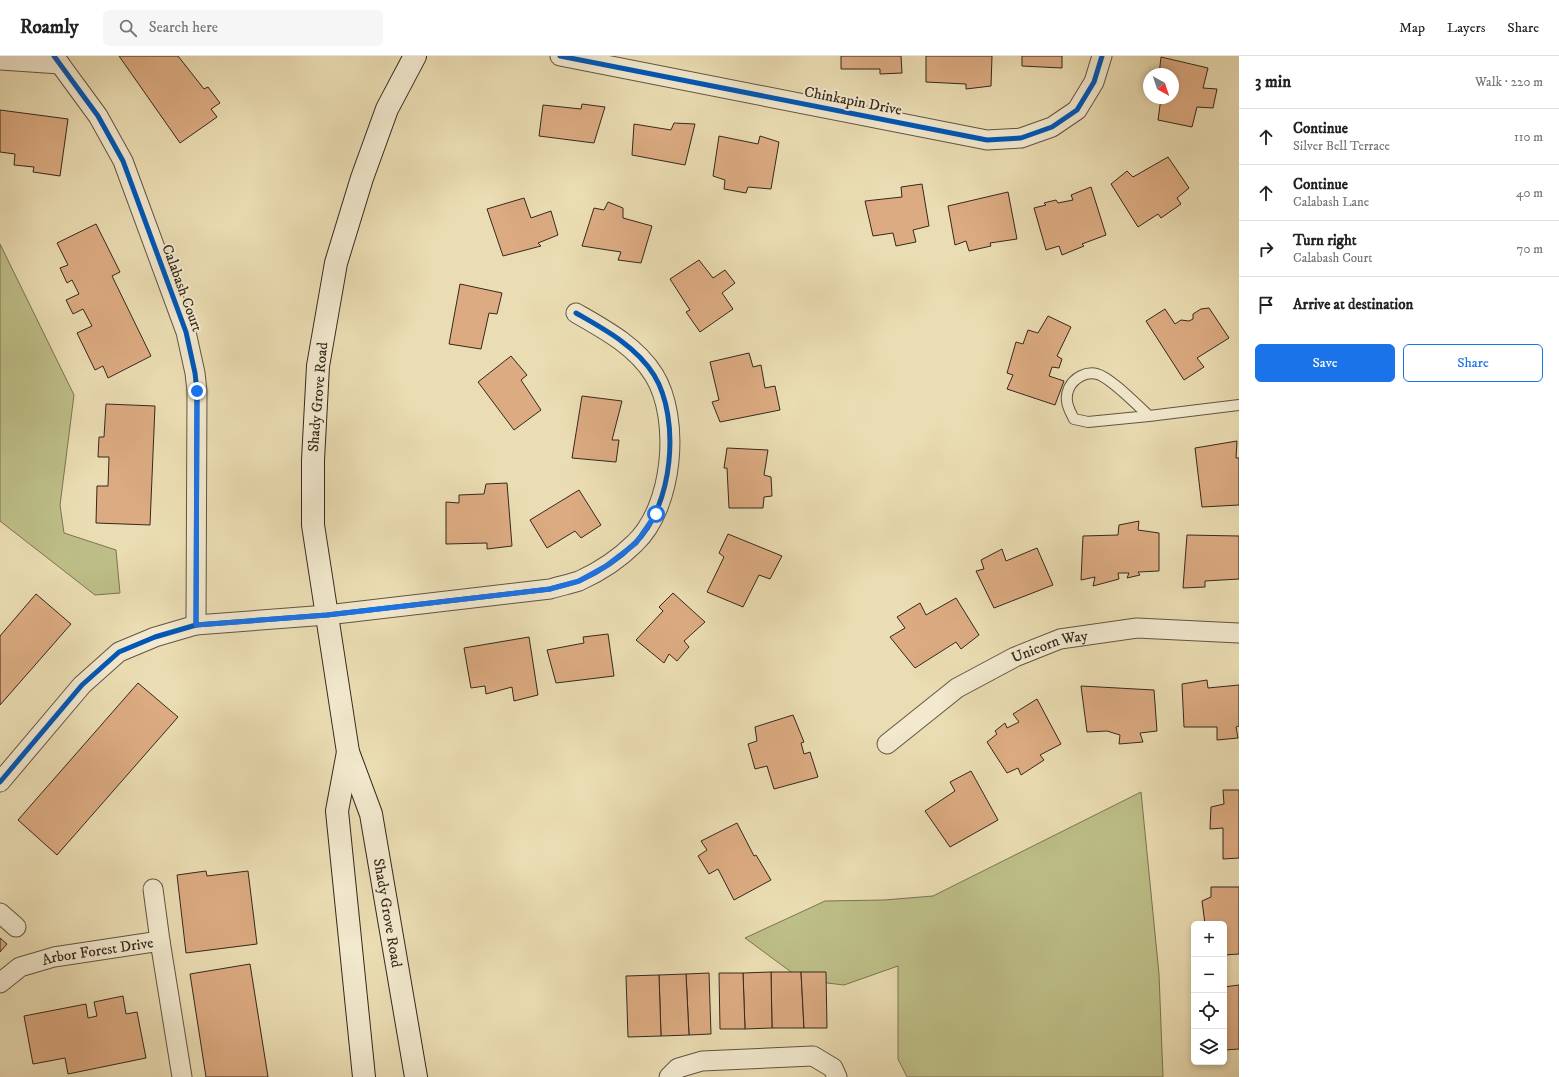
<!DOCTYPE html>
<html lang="en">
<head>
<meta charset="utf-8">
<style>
	:root { --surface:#fff; --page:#f6f6f6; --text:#222; --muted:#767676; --line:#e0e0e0; --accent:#1a73e8 }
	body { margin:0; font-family:"IM FELL DW Pica",serif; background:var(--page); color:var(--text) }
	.controls { position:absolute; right:12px; bottom:12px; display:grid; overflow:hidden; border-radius:6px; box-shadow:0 2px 6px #0003 }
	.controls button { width:36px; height:36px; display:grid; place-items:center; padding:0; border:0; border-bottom:1px solid var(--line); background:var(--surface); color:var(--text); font:20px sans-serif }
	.compass { position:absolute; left:1143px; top:12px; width:36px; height:36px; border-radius:50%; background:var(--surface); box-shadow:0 2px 6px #0003; rotate:140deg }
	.stop { position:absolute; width:12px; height:12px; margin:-9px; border:3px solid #1a73e8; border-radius:50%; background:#fff }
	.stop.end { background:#1a73e8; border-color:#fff; box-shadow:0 1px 4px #0008 }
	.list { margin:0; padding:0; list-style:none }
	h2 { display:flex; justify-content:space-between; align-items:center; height:52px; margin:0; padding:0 16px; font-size:17px }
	h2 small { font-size:13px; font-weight:400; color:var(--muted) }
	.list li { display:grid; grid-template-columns:26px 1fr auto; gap:12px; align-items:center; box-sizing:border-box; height:56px; padding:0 16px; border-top:1px solid var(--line) }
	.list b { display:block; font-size:15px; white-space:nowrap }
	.list p { margin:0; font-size:13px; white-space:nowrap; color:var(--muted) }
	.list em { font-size:13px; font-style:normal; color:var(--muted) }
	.actions { display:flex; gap:8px; padding:12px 16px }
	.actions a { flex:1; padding:9px 0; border:1px solid var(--accent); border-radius:6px; text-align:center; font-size:14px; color:var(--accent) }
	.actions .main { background:var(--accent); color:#fff }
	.icon { flex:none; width:22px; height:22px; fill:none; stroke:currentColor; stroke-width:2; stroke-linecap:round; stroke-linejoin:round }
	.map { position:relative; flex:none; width:1239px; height:1021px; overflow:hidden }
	header { display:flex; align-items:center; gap:24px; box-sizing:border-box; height:56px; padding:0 20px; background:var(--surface); border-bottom:1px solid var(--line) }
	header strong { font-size:19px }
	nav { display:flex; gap:22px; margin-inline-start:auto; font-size:14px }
	.search { width:280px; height:36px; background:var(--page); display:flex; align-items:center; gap:10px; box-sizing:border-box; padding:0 14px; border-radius:6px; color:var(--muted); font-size:15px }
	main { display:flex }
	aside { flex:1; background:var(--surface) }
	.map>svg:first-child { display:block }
	.green { fill:#bebf88; stroke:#7a7453 }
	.building { fill:#dcab82; stroke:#35281e }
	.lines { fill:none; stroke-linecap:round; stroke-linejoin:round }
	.lane-casing { stroke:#625543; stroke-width:12 }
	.street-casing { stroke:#625543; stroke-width:21 }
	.secondary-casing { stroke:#35281e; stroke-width:24 }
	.lane { stroke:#f2e9ce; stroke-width:10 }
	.street { stroke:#f2e9ce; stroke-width:19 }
	.secondary { stroke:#f2e9ce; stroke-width:22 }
	.cycleway-casing { stroke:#f2e9ce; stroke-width:8 }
	.cycleway { stroke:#0057b8; stroke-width:5 }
	.route { stroke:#1a73e8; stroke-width:5 }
	.labels { text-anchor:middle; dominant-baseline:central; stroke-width:4; stroke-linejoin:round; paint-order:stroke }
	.street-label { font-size:15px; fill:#35281e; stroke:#f2e9ce }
</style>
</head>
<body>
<header>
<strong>Roamly</strong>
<div class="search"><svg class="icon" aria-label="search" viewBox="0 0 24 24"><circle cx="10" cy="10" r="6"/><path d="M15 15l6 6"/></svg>Search here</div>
<nav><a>Map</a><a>Layers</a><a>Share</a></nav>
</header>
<main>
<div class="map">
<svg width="1239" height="1021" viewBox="0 0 1239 1021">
	<rect width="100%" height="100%" fill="#ebddb3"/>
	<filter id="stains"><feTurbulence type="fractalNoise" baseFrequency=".005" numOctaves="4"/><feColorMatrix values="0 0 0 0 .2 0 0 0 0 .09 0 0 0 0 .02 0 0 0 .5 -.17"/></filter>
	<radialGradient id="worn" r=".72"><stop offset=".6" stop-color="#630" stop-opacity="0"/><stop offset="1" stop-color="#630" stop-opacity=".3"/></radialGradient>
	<g class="green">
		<path d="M0,188L74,339L60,449L64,477L116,494L120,537L95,539L0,465Z"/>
		<path d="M1141,736L1159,918L1163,1021H907L898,1003V910L844,929L802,924L745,882L825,845L884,844L933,840Z"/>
	</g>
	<g class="building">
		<path d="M119,0H178L204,33L208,31L220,47L211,53L217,61L180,87Z"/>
		<path d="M841,0H901L902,17L880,18V13H841Z"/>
		<path d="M926,0H992L991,30L966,33V28L926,26Z"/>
		<path d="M1022,0H1062V12L1022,10Z"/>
		<path d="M1161,1L1208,12L1203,32L1217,33L1213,52L1197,51L1192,71L1158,64L1161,42H1173V18H1159Z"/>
		<path d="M582,48L605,51L594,87L539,80L543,49L581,53Z"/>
		<path d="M0,54L68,63L60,120L33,116L34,111L14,109L15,98L0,96Z"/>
		<path d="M674,67L695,68L685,109L632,99L634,68L671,74Z"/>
		<path d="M719,80L758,88L760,80L779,86L771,133L748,131L746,137L724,133L725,124L713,120Z"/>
		<path d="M1168,101L1189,132L1177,142L1181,148L1161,162L1158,158L1138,171L1111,128L1127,115L1133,121Z"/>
		<path d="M922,128L929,170L913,174L916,186L896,190L893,177L873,180L865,145L902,141L901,131Z"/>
		<path d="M1091,131L1106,179L1082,188L1084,190L1062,199L1059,190L1046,194L1034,152L1046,149L1044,147L1056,144L1058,147L1073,144L1071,139Z"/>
		<path d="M1008,136L1017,183L990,187L991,190L969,195L966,185L955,189L948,150Z"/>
		<path d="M524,142L531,162L551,155L558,179L538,187L541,190L503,200L487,153Z"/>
		<path d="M608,146L623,152V162L652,170L641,207L618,204L621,196L582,190L594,152L604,154Z"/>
		<path d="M96,168L120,216L112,220L151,300L108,322L103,310L95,314L77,277L92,270L83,253L73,258L66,244L79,238L72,224L67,227L60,212L68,209L57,187Z"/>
		<path d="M699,204L713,222L725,214L735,227L722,237L733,253L700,276L686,256L690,254L670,223Z"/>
		<path d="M460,228L502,237L497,258L489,257L481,293L449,288Z"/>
		<path d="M1209,252L1229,282L1197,302L1204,311L1184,324L1146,265L1165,253L1175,268L1181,264L1189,265L1193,263V258L1201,253Z"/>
		<path d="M1048,260L1071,271L1057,300L1062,303L1059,312L1052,311L1049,320L1064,325L1055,349L1007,333L1013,319L1007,317L1016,286L1023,288L1028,274L1038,277Z"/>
		<path d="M749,297L753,311L761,309L765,332L775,330L780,354L720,366L712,346L719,344L710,306Z"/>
		<path d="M511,300L527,319L521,324L541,354L514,374L478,326Z"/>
		<path d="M582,340L622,345L612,384H619L616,406L572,402Z"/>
		<path d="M106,348L155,350L150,469L96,467L97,430H108L109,401H98L99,381H104Z"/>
		<path d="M1237,385L1236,402H1239V449L1202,451L1195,392Z"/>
		<path d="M727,392L768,394L764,419L771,421L772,440L764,441L763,452H729L727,412H724Z"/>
		<path d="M507,427L512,490L487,493V487L446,488V446L459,447V439L484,438L486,428Z"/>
		<path d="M579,434L601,469L581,482L575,475L547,492L530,464Z"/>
		<path d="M1139,465L1138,474L1159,477V515L1138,516L1140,519L1127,522L1129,517H1118L1119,523L1093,530L1095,521L1081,524L1083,480L1118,479L1119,469Z"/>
		<path d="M728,478L782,500L770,523L759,519L743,551L707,536L724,501L719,497Z"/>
		<path d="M1187,479L1239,480V523L1205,525V531L1183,532Z"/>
		<path d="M1037,492L1053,529L994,552L976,515L984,513L981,504L1002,493L1006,505Z"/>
		<path d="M673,537L705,566L684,585L689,591L677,605L669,598L664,607L636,584L663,555L659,551Z"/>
		<path d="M36,538L71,568L0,649V580Z"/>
		<path d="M956,542L979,579L961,593L956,586L915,612L890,581L905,572L897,561L920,547L926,559Z"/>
		<path d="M608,578L614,620L556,627L547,594L584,587L583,581Z"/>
		<path d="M529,581L538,639L514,645L512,631L486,638L485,630L471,632L464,592Z"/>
		<path d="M1207,624L1208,632L1239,629V670L1236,671L1238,682L1217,684V671H1184L1182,628Z"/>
		<path d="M138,627L178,661L57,799L18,764Z"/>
		<path d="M1081,630L1154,634L1157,675L1140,677L1143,686L1119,688L1120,679L1107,675L1087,676Z"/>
		<path d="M1037,643L1061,688L1040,699L1044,704L1021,719L1018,712L1007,717L987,686L997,678L995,675L1005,667L1007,672L1019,666L1013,658Z"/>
		<path d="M793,659L804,686L801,687L804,698L810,696L818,721L774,733L767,710L755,713L748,688L757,685L755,671Z"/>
		<path d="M971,715L998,764L950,791L925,755L955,735L950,726Z"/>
		<path d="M1223,734H1239V802L1223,803V772L1210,773L1211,751L1224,748Z"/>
		<path d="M737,767L754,800L756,799L771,824L734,844L718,813L709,818L698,800L707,794L701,785Z"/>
		<path d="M206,815L207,820L248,815L257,888L186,897L177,819Z"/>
		<path d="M1211,831H1239V898L1224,899V868H1205L1202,845L1211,841Z"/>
		<path d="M0,882L7,888L0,896Z"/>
		<path d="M250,908L268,1021H206L190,918Z"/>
		<path d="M771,916H801L804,972H772Z"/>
		<path d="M771,916L772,972L745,973L743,917Z"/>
		<path d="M801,916H826L827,972H804Z"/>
		<path d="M709,917L711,978L689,979L686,918Z"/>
		<path d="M719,917H743L745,973H720Z"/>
		<path d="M686,918L689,979L661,980L659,919Z"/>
		<path d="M659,919L661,980L628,981L626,920Z"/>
		<path d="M1239,929V993L1224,994V931Z"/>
		<path d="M123,940L126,958L137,956L146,1002L68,1018L65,1002L33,1008L24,960L86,948L88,962L97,960L94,946Z"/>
	</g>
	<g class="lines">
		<g class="lane-casing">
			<path id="lane" d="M1149,360C1139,351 1110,321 1097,318C1086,315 1074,322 1069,332C1064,343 1068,352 1074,363L1088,366L1149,360L1239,349"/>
		</g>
		<g class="street-casing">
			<g id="street">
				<path d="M54,0L98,60L123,105L186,276L195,317L197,335L196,569"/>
				<path d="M560,0L987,84L1021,82L1052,71L1077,54L1094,26L1102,0"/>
				<path d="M0,4L60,8"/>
				<path id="s1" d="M887,688L957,632L1015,601L1060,583L1137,572L1239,577"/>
				<path d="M0,726L82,629L119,596L155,581L196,569L327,559L550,533C560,530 570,528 579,525C599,516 620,502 635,487C673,451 681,363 654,319C636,290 604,273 576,257"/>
				<path d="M153,833L160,885"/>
				<path d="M0,857L16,871"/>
				<path id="s2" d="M0,927L20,911L54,901L160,885L182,1021"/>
				<path d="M669,1021L678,1012L702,1005L813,1000L833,1012L837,1021"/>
			</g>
		</g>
		<g class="secondary-casing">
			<g id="secondary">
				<path id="s3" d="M415,0L387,53L362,122L336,207L318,310L313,404V469L348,696L371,758L416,1021"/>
				<path d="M348,696L337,755L364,1021"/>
			</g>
		</g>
		<use href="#lane" class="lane"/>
		<use href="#street" class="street"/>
		<use href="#secondary" class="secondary"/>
		<g class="cycleway-casing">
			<g id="cycleway">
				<path d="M54,0L98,60L123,105L186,276L195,317L197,335L196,569"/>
				<path d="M560,0L987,84L1021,82L1052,71L1077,54L1094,26L1102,0"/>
				<path d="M0,726L82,629L119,596L155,581L196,569L327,559L550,533C560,530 570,528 579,525C599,516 620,502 635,487C673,451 681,363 654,319C636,290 604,273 576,257"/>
			</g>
		</g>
		<use href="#cycleway" class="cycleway"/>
	</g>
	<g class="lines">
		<path class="route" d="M197,335L196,569L327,559L550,533L579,525L606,510L636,487L656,458"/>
	</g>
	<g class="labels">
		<g class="street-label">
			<text transform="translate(853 45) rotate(11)">Chinkapin Drive</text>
			<text transform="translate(182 232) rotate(70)">Calabash Court</text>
			<text transform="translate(318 341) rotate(-85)">Shady Grove Road</text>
			<text stroke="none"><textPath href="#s1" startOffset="192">Unicorn Way</textPath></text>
			<text stroke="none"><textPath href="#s3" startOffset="882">Shady Grove Road</textPath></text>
			<text stroke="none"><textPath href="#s2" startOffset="105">Arbor Forest Drive</textPath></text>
		</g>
	</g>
	<rect width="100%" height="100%" filter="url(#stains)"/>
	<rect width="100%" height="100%" fill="url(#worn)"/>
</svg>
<div class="controls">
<button>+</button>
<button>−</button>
<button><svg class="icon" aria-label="locate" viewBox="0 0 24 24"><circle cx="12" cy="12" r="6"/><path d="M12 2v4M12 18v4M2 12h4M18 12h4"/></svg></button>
<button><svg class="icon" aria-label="layers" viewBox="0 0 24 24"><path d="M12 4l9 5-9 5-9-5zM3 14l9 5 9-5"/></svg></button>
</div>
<svg class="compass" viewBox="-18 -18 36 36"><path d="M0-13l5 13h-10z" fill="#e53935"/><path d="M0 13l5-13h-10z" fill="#767676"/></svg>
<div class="stop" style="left:656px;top:458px"></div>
<div class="stop end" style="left:197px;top:335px"></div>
</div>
<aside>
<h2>3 min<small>Walk · 220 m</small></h2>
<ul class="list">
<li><svg class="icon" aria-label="ahead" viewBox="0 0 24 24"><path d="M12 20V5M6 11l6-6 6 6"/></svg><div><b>Continue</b><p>Silver Bell Terrace</p></div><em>110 m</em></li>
<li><svg class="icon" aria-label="ahead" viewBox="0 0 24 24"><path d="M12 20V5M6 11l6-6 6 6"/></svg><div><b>Continue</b><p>Calabash Lane</p></div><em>40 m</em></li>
<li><svg class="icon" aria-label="right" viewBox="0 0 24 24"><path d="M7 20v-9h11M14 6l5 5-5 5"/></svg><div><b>Turn right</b><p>Calabash Court</p></div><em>70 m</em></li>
<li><svg class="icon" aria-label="arrive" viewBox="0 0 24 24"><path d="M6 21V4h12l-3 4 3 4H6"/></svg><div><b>Arrive at destination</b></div></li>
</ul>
<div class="actions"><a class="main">Save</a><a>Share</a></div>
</aside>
</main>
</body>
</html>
